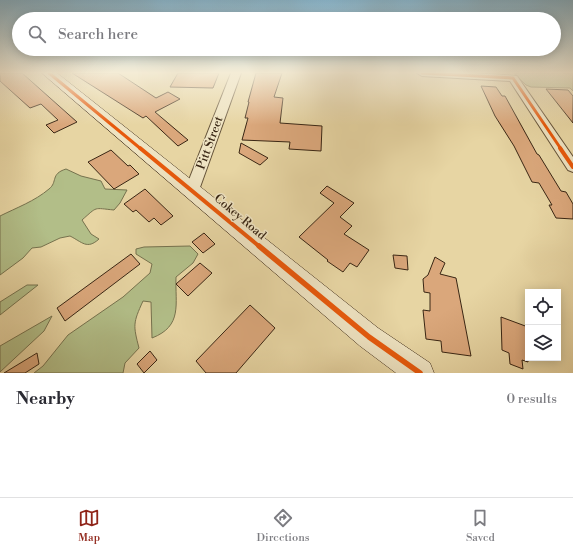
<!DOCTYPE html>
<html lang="en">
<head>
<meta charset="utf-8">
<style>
	:root { --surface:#fff; --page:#f7f7f7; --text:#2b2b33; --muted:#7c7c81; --line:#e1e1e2; --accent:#8f2418 }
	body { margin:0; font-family:"Libre Bodoni",serif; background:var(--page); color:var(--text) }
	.controls { position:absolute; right:12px; bottom:12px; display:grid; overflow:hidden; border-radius:0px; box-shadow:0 2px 10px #0003 }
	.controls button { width:36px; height:36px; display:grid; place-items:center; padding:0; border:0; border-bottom:1px solid var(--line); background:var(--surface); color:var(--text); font:20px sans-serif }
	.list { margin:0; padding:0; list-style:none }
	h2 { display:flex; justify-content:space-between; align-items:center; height:52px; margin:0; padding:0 16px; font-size:17px }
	h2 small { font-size:13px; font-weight:400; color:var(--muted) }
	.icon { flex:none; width:22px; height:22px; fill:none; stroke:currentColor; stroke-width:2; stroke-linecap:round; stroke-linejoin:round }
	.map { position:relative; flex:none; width:573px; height:373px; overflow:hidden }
	.search { position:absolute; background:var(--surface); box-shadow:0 2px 10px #0003; left:12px; right:12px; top:12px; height:44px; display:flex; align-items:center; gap:10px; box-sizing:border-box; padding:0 14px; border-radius:22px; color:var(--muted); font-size:15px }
	.sheet { height:124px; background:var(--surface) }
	nav { display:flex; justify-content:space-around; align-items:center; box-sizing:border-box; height:56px; border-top:1px solid var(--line); background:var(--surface); font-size:11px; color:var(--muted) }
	nav a { display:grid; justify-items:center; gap:2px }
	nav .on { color:var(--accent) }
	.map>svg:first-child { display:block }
	.green { fill:#b2be88; stroke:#76724e }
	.building { fill:#daa77b; stroke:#392614 }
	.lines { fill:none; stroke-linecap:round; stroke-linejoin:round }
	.street-casing { stroke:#645238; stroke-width:2 }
	.secondary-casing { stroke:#392614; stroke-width:1 }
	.street { fill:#efe4c3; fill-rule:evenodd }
	.secondary { fill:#efe4c3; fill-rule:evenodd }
	.cycleway-far2-casing { stroke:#efe4c3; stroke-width:5 }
	.cycleway-far1-casing { stroke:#efe4c3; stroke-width:6 }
	.cycleway-casing { stroke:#efe4c3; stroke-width:8 }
	.cycleway-far2 { stroke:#e8590c; stroke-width:3 }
	.cycleway-far1 { stroke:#e8590c; stroke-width:4 }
	.cycleway { stroke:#e8590c; stroke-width:5.5 }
	.labels { text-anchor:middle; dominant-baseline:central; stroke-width:3; stroke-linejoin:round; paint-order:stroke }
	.street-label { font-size:12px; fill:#392614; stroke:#efe4c3 }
</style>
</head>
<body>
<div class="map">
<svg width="573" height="373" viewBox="0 0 573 373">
	<rect width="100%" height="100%" fill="#e7d5a3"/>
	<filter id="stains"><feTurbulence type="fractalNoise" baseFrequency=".005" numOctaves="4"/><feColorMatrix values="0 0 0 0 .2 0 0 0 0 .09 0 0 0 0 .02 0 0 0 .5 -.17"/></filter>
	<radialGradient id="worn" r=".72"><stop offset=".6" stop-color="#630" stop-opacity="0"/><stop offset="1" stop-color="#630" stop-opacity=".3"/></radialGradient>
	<g class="green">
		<path d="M514,73H573V91L570,88L531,87L526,85Z"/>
		<path d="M66,169L81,176L101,181L105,189L127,190L120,203L114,210C93,208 98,206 82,220L91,234L99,239C87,250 82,242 70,236L60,238L41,247L32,248L23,258L0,275V216C16,208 35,201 49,189C58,182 50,174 66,169Z"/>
		<path d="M190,246L198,254L193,263L176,277C175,304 183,326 152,338L151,302L143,301C133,323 133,325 139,348L125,363L123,373H34L43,366L68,335L123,297L150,273L152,264L136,254V249L144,247Z"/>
		<path d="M27,285H38L0,315V302Z"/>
		<path d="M52,316L44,331L0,372V346Z"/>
	</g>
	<g class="building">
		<path d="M0,73H22L77,122L54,133L46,125L58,120L41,104L30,108L0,81Z"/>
		<path d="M72,73H118L156,98L168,92L180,99L155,112L188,140L178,146L146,116L143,118Z"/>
		<path d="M178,73H219L213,88L170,87Z"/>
		<path d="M256,73H282L274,97L283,98L280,123L322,126L321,151L289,149L290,142L242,140L248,118H245L249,102H248Z"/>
		<path d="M481,86L496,87L502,96H505L537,154L539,155L561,191L566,192L573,204V219L556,218L549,205H552L539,183L532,182L514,146L495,116Z"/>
		<path d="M546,89L568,90L573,96V123Z"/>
		<path d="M241,143L268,158L260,165L239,153Z"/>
		<path d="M111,150L128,166L130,165L139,174L114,189L88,162Z"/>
		<path d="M327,186L354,203L340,217L352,226L344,234L369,250L357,267L350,263L343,272L327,261L328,260L299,237L334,203L320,193Z"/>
		<path d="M145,189L173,216L161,225L154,218L149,222L136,210L133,212L124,204Z"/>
		<path d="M204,233L215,244L203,253L192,242Z"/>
		<path d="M131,254L140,264L65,321L57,308Z"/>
		<path d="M393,255L407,256L408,270L395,268Z"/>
		<path d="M435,257L445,263L440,274L456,278L471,356L442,352L441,341L426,339L423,310L430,311V293L424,292L423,279L428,275Z"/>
		<path d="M200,263L212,273L188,296L176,284Z"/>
		<path d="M250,305L275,328L236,373H206L196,361Z"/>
		<path d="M501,317L528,327V362L522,360L523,369L510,364L509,353L502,350Z"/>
		<path d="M150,351L157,360L144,373L137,364Z"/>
		<path d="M37,353L39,364L25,373H4Z"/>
	</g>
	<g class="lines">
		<g class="street-casing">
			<g id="street">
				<path d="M231,73H241L199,190L197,194L192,195L187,194L185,190Z"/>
				<path d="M417,73H471L517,76L573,157V172L568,170L510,81L422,76Z"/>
			</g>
		</g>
		<g class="secondary-casing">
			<path id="secondary" d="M42,73H57L378,328L430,363L434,373H396L360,346Z"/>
		</g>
		<use href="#street" class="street"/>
		<use href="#secondary" class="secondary"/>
		<g class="cycleway-far2-casing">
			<g id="cycleway-far2">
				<path d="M49,73L141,149"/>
				<path d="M422,73L513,78L561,149"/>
			</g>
		</g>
		<g class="cycleway-far1-casing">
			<g id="cycleway-far1">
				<path d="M140,148L260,247"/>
				<path d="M560,148L573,167"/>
			</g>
		</g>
		<g class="cycleway-casing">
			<path id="cycleway" d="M259,246L369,337L420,373"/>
		</g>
		<use href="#cycleway-far2" class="cycleway-far2"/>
		<use href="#cycleway-far1" class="cycleway-far1"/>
		<use href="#cycleway" class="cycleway"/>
	</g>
	<linearGradient id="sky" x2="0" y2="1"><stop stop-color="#87b6cf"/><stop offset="0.58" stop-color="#f4ecd6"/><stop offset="1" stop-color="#f4ecd6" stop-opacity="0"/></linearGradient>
	<rect width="573" height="125" fill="url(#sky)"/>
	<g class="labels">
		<g class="street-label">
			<text transform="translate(210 143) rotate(-70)">Pitt Street</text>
			<text transform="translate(240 217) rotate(40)">Cokey Road</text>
		</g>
	</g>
	<rect width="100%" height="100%" filter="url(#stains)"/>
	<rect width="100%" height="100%" fill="url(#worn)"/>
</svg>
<div class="controls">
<button><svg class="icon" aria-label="locate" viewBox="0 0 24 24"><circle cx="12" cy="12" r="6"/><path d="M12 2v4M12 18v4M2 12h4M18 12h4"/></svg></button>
<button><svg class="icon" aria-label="layers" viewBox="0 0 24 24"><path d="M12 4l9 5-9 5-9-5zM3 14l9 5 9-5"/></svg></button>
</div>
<div class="search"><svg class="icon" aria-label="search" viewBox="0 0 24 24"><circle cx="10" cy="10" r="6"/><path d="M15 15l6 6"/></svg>Search here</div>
</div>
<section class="sheet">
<h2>Nearby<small>0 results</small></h2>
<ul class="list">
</ul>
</section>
<nav>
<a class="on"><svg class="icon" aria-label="map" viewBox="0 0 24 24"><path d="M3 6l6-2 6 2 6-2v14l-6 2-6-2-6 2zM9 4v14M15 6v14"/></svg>Map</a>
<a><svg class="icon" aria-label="directions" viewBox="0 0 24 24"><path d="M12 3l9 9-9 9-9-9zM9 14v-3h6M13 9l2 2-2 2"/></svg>Directions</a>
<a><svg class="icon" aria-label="saved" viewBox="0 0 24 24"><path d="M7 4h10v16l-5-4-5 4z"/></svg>Saved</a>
</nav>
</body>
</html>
